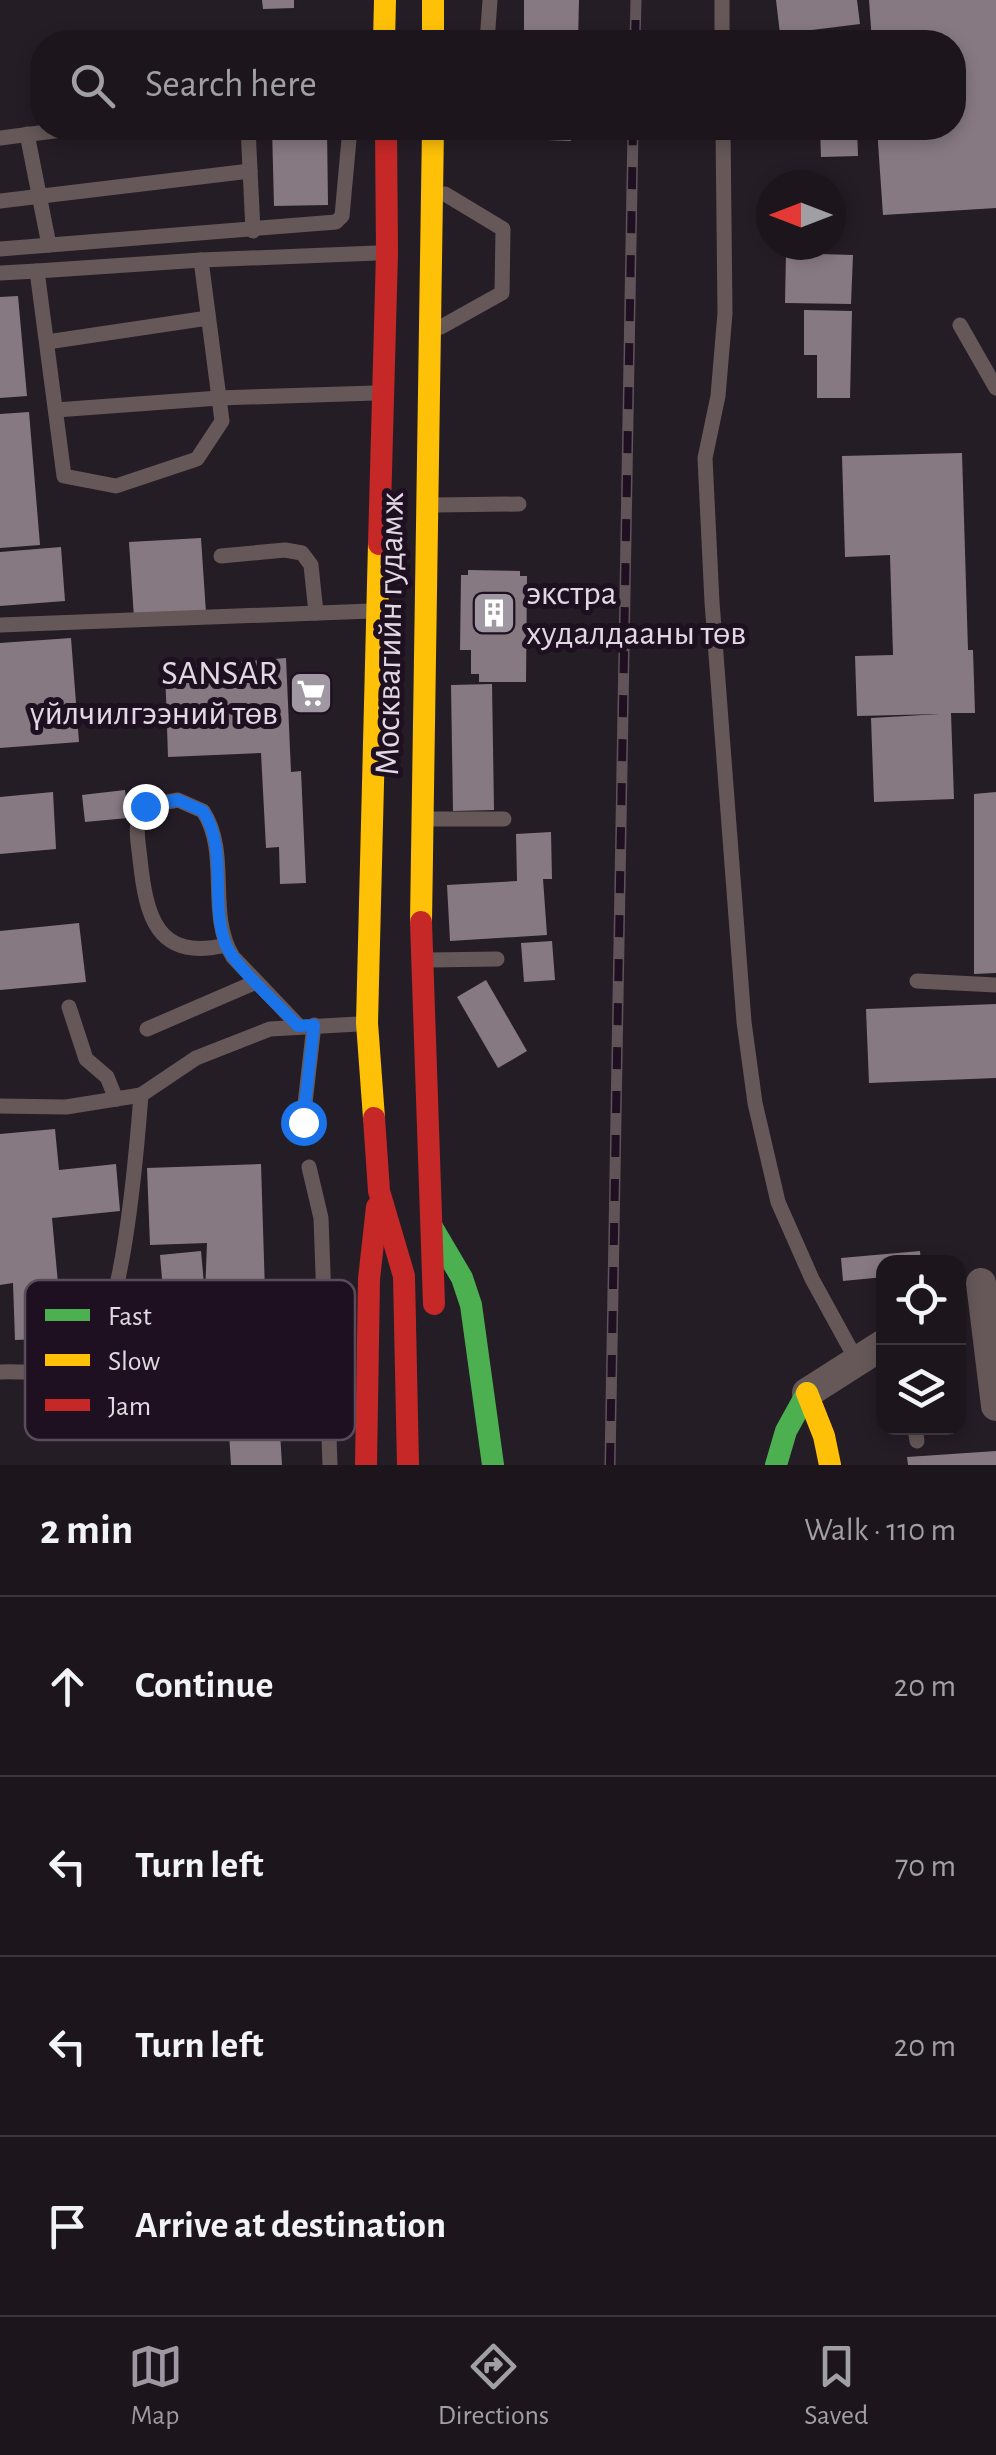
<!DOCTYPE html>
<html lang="en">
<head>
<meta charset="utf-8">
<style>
	:root { --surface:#1c161c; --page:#292329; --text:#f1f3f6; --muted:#a09fa3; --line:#3a353b; --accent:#9f97a1 }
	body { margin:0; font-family:"Alegreya Sans",sans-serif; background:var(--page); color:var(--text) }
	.controls { position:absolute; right:30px; bottom:30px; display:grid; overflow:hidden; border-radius:20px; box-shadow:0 5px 15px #0003 }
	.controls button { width:90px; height:90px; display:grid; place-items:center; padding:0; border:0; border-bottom:2px solid var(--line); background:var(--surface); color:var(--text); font:50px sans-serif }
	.compass { position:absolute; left:756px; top:170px; width:90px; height:90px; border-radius:50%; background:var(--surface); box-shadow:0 5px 15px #0003; rotate:270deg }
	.stop { position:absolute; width:30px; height:30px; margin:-22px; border:8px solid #1a73e8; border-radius:50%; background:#fff }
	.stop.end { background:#1a73e8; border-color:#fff; box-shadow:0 2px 10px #0008 }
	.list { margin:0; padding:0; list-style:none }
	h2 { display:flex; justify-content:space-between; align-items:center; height:130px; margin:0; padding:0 40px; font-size:42px }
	h2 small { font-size:32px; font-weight:400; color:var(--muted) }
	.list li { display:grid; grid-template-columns:65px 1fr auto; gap:30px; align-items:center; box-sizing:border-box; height:180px; padding:0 40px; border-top:2px solid var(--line) }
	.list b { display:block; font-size:38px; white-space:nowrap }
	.list em { font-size:32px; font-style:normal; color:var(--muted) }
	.icon { flex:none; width:55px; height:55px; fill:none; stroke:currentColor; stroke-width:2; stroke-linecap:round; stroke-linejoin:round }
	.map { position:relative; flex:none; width:996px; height:1465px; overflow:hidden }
	.search { position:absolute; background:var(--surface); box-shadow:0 5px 15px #0003; left:30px; right:30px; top:30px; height:110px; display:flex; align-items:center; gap:25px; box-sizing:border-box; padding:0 35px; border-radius:40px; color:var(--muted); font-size:38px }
	.sheet { height:850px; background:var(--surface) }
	nav { display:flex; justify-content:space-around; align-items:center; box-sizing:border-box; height:140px; border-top:2px solid var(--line); background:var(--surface); font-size:28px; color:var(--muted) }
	nav a { display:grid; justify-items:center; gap:5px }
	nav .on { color:var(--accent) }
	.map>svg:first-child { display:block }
	.building { fill:#877982 }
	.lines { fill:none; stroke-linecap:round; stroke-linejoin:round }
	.lane { stroke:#665858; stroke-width:15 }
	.street { stroke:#665858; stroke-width:30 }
	.fast { stroke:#4caf50; stroke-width:22 }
	.slow { stroke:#ffc107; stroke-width:22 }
	.jam { stroke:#c62828; stroke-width:22 }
	.rail-casing { stroke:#605458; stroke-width:11 }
	.rail { stroke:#1e1021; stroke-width:8; stroke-dasharray:22; stroke-linecap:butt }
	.route { stroke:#1a73e8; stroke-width:12 }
	.labels { text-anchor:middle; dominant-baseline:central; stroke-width:10; stroke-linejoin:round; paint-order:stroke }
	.poi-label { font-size:35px; fill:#e1d8e3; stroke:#1e1021; text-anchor:start }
	.street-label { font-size:35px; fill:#e1d8e3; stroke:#1e1021 }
	.key { fill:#1e1021; stroke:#584c5b; stroke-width:2.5 }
	.key-label { font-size:28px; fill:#e1d8e3 }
</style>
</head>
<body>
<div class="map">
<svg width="996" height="1465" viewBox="0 0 996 1465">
	<rect width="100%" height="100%" fill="#251d26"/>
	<g class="building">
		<path d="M262,0H294V8L263,9Z"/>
		<path d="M524,0H579L578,42H537L538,30H524Z"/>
		<path d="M776,0H857L860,24L780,34Z"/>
		<path d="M869,0H996V208L883,215L877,128H954V42H872Z"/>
		<path d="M272,128H327L328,205L274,206Z"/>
		<path d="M524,128H571V141L523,139Z"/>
		<path d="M820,128H857L858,156L821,157Z"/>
		<path d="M786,253L853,255L851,304L785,303Z"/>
		<path d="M18,296L27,396L0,398V297Z"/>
		<path d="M804,310L852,311L850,398H817V355H804Z"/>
		<path d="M29,412L40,545L0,548V414Z"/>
		<path d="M962,453L968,650H973L975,713H951L954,799L874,802L871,718L940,714L857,716L855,656L893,655L890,555L845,557L842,456Z"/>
		<path d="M201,538L206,613L134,618L129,542Z"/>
		<path d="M61,547L65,601L0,606V552Z"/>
		<path d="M468,570L520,571V576H527L526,682H479V674H471V650H460L461,575H468Z"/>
		<path d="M71,638L79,742L0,748V643Z"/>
		<path d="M286,658L291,772L301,771L306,883L280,884L279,847L266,848L261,753L168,757L165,668Z"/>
		<path d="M492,684L494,810L453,811L451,685Z"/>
		<path d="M125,790L128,818L85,822L82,795Z"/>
		<path d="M53,792L56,849L0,854V797Z"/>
		<path d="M996,792V973L974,974V794Z"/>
		<path d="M551,832L552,879H543L547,935L450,941L447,885L517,881L516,834Z"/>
		<path d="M79,923L86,982L0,990V931Z"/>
		<path d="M552,941L555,980L524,982L521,943Z"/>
		<path d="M486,980L527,1051L498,1068L457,997Z"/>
		<path d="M996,1004V1078L869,1083L866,1009Z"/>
		<path d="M55,1129L59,1170L116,1164L120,1211L52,1218L63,1338L15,1340L13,1283L0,1285V1134Z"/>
		<path d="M261,1164L265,1292L279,1290L281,1316L257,1318H273L282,1465H231L222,1321L166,1326L160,1255L201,1251L205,1295L207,1243L150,1245L147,1168Z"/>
		<path d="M920,1251L921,1262H884V1277L843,1281L841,1258Z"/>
		<path d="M996,1451V1465H908L907,1457Z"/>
	</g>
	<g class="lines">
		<g class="lane">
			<path d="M722,0V42"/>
			<path d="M487,42L490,0"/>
			<path d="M248,128L253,231"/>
			<path d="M723,128L725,313L718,396L705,458L712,602L744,1022L755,1103L778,1202L812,1279L857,1361"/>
			<path d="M27,134L49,245"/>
			<path d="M0,138L77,128"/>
			<path d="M0,201L250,171"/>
			<path d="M0,249L336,222L342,216L350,128"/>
			<path d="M37,271L201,260"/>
			<path d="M0,273L37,271L64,476L116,486L197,459L222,421L201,260L377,253"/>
			<path d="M960,325L996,388"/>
			<path d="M441,327L502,293L503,229L445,194"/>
			<path d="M47,342L208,318"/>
			<path d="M56,410L219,398L375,393"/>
			<path d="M435,505L519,504"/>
			<path d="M221,556L285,550L302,553L311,565L316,613"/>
			<path d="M0,625L371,611"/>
			<path d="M431,819H504"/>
			<path d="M226,945C156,962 146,915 140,859C138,840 133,822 145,806L178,800L203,811C231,854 206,913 233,957L298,1025"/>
			<path d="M429,960L497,959"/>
			<path d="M917,981L996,985"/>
			<path d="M69,1007L86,1059L107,1077L116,1099"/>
			<path d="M147,1029L256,982"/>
			<path d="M141,1095L196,1058L270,1029L358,1024"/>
			<path d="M0,1106L66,1107L141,1095C137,1146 123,1336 83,1362C62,1376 24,1371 0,1372"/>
			<path d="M303,1121L314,1025"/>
			<path d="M309,1167L321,1218L330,1465"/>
			<path d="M915,1428L917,1441"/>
		</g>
		<g class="street">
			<path d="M981,1283L996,1406"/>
			<path d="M807,1393L884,1344"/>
		</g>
		<g class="fast">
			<path d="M432,1227L462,1278L471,1305L493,1465"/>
			<path d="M776,1465L786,1431L807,1393"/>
		</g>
		<g class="slow">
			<path d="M433,0V42"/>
			<path d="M384,42L385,0"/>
			<path d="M421,922L433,128"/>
			<path d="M374,1118L367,1023L379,544"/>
			<path d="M807,1393L824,1436L830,1465"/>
		</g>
		<g class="jam">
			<path d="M379,544L387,253L386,128"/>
			<path d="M421,922L434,1304"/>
			<path d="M374,1118L379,1191L404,1276L408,1465"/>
			<path d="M366,1465L369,1279L377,1207"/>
		</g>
		<g class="rail-casing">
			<g id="rail">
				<path d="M635,42L636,0"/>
				<path d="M610,1465L633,128"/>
			</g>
		</g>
		<use href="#rail" class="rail"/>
	</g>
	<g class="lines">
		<path class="route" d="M145,806L178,800L203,811C228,849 210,900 225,943C233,965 280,1006 298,1026L314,1025L303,1122"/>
	</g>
	<defs>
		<g id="building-square" transform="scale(2.25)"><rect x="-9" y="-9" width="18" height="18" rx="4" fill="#9f97a1" stroke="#1e1021"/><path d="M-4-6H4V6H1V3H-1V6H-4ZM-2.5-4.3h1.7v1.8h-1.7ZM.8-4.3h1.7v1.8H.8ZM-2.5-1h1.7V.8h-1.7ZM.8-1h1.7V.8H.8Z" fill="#fff"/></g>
		<g id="supermarket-square" transform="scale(2.25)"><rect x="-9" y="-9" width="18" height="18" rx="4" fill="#9f97a1" stroke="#1e1021"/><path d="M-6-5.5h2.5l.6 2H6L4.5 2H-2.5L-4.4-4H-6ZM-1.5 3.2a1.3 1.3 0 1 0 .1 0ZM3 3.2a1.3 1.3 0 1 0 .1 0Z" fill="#fff"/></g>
	</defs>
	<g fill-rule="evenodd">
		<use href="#building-square" x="494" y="613"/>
		<use href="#supermarket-square" x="311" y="693"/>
	</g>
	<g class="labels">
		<g class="poi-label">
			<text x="526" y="593">экстра<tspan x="526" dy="40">худалдааны төв</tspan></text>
			<text x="278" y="673" text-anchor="end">SANSAR<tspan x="278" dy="40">үйлчилгээний төв</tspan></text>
		</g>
		<g class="street-label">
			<text transform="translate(390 634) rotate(-89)">Москвагийн гудамж</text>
		</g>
	</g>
	<rect x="25" y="1280" width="330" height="160" rx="15" class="key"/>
	<rect x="45" y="1309" width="45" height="12" fill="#4caf50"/>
	<rect x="45" y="1354" width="45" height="12" fill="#ffc107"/>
	<rect x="45" y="1399" width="45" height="12" fill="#c62828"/>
	<g class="key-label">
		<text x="108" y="1325">Fast</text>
		<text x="108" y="1370">Slow</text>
		<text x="108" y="1415">Jam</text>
	</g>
</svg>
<div class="controls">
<button><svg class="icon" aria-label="locate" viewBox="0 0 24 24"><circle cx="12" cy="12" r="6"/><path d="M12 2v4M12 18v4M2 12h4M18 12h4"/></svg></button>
<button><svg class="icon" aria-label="layers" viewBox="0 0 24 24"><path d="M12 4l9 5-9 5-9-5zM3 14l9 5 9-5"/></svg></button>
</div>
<svg class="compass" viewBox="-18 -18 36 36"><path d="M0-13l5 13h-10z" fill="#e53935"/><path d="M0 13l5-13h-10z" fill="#a09fa3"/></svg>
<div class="stop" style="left:303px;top:1122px"></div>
<div class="stop end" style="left:145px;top:806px"></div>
<div class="search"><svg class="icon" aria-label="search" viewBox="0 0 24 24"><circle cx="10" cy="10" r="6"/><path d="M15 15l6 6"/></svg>Search here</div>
</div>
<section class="sheet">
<h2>2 min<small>Walk · 110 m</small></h2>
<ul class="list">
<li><svg class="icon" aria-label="ahead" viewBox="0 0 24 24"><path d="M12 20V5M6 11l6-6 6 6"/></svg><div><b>Continue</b></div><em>20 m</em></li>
<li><svg class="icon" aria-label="left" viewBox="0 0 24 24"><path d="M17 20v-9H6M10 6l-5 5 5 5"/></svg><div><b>Turn left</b></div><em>70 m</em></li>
<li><svg class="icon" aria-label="left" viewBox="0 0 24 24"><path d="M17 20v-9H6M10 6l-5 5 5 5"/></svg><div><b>Turn left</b></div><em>20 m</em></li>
<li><svg class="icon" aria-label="arrive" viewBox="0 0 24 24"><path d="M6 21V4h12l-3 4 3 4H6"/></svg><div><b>Arrive at destination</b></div></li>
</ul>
</section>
<nav>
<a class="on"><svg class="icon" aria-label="map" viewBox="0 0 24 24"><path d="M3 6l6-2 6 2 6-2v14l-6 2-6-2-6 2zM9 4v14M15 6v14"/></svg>Map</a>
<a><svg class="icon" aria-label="directions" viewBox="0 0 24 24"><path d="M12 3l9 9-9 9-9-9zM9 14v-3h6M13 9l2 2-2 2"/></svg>Directions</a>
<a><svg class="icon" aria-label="saved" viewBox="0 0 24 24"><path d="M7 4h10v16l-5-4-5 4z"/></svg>Saved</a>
</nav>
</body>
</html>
